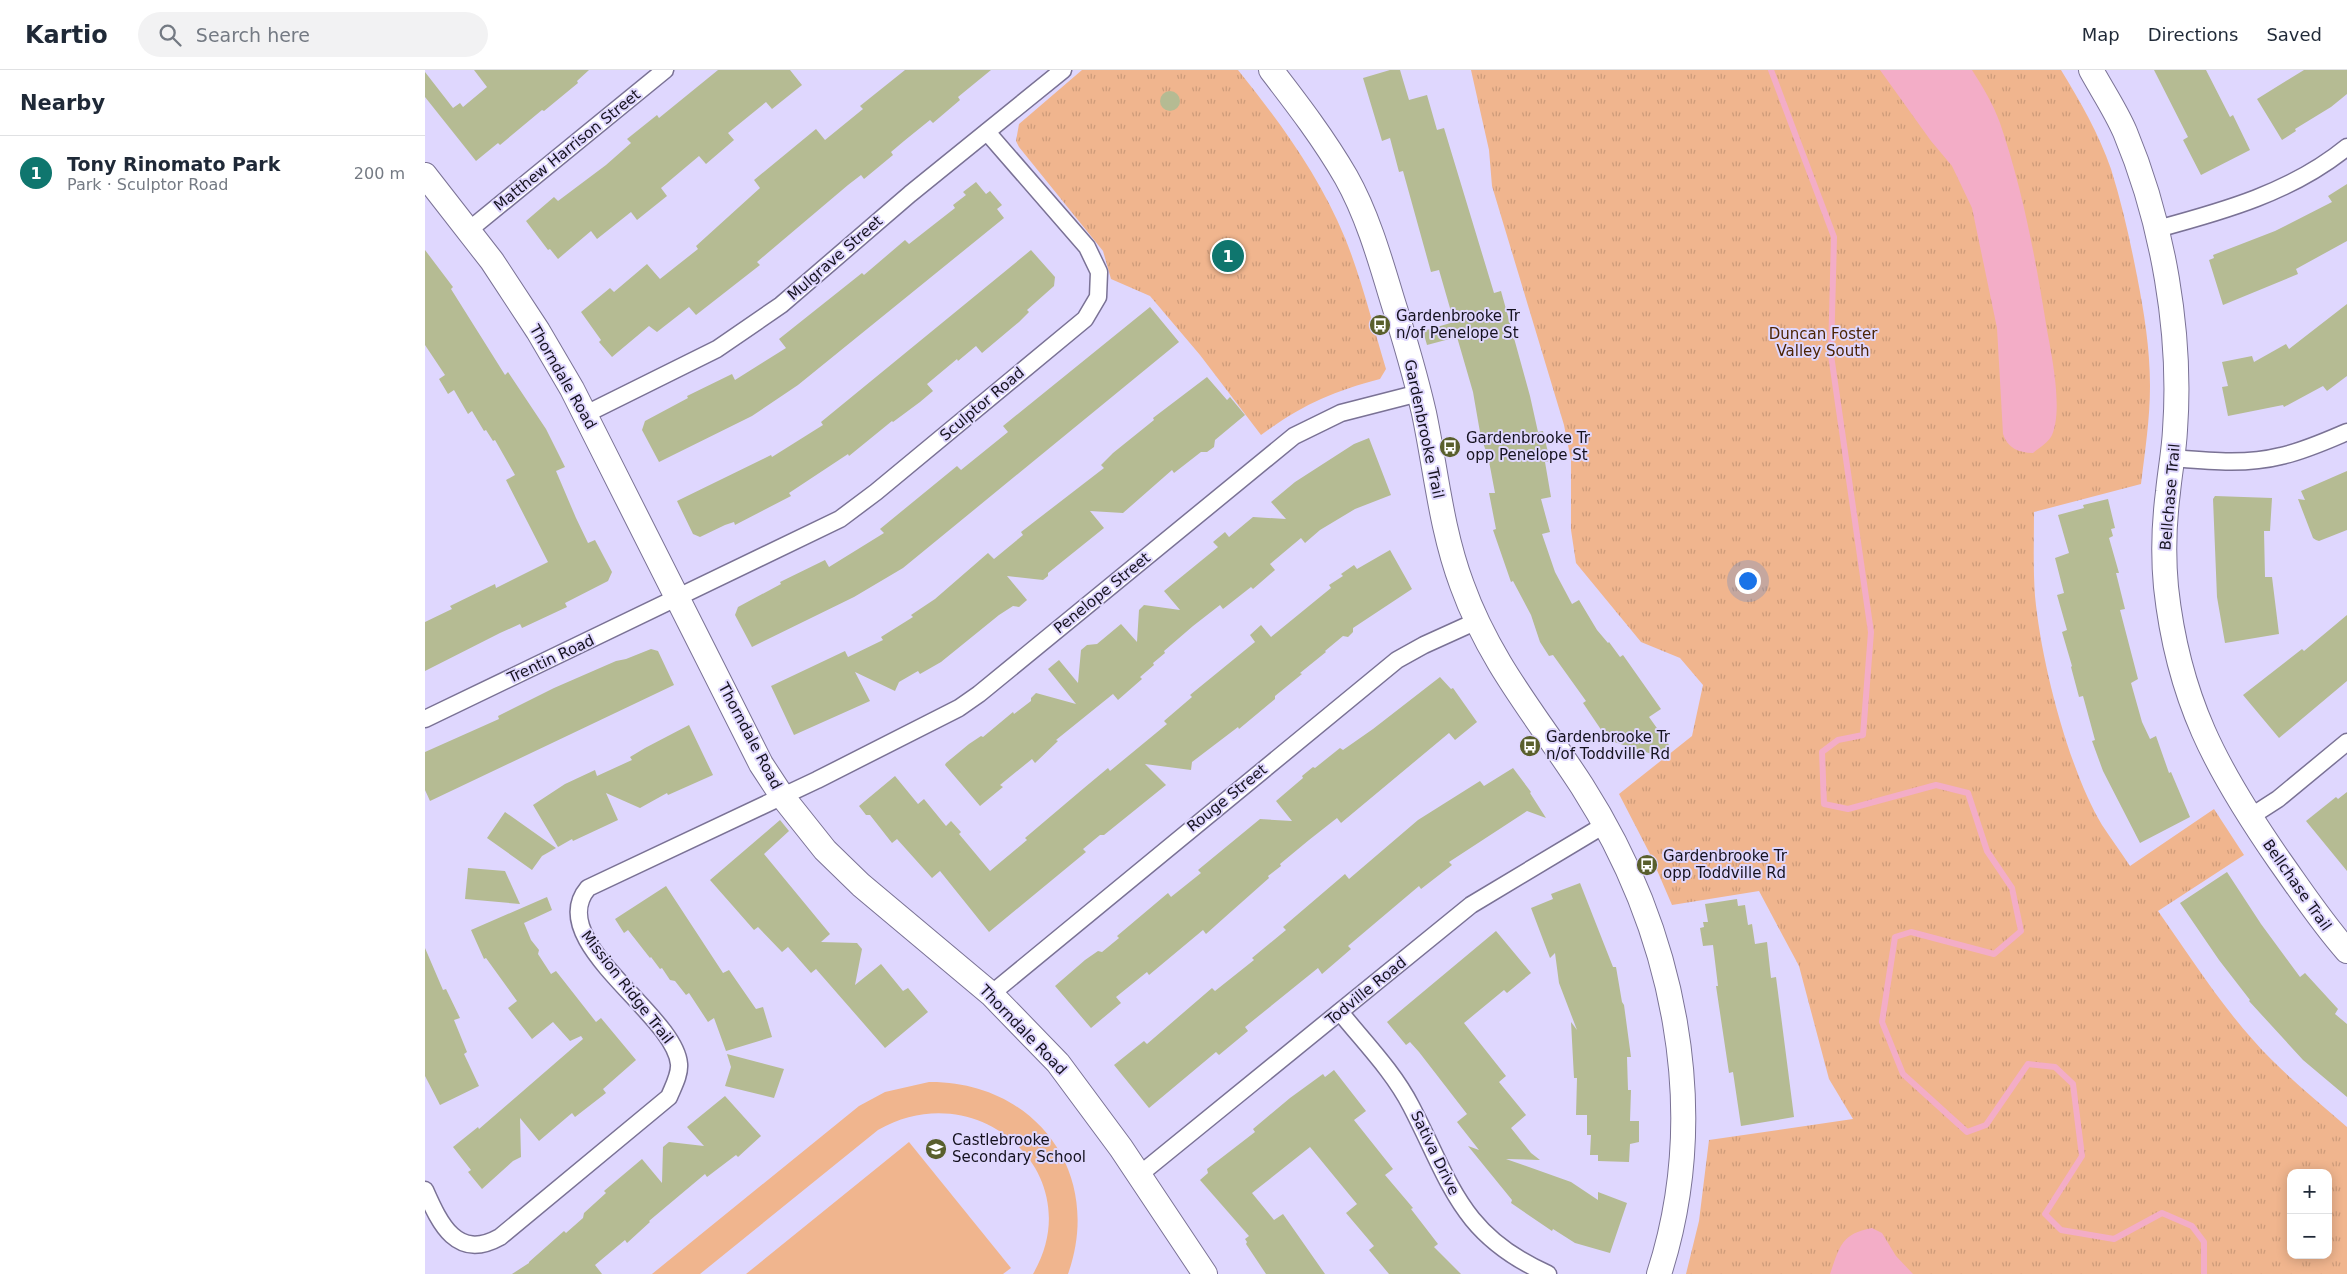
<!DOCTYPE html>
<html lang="en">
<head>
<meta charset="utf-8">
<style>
	:root { --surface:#fff; --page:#f2f2f3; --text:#1f2937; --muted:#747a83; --line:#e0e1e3; --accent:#0f766e }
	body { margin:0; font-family:"DejaVu Sans",sans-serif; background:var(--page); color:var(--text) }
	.controls { position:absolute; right:15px; bottom:15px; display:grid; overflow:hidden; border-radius:10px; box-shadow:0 2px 12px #0003 }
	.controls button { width:45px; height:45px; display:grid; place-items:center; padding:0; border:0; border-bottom:1px solid var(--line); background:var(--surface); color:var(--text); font:25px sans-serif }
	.you { position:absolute; left:1322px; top:510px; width:18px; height:18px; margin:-12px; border:4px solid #fff; border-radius:50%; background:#1a73e8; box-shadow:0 0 0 8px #1a73e833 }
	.badge { display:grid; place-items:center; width:32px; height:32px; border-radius:50%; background:var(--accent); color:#fff; font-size:16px; font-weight:700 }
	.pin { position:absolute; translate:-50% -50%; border:2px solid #fff; box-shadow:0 1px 5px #0006 }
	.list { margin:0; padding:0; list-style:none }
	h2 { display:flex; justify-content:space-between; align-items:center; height:65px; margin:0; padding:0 20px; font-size:21px }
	h2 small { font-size:16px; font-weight:400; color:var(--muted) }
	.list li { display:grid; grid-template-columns:32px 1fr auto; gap:15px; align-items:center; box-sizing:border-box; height:75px; padding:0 20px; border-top:1px solid var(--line) }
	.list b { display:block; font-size:19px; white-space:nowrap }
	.list p { margin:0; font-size:16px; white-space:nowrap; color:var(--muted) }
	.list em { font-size:16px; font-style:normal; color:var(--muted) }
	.icon { flex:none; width:28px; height:28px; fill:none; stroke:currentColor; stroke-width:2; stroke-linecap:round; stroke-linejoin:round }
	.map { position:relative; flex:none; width:1922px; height:1204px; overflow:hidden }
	header { display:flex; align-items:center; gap:30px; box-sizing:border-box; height:70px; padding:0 25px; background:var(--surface); border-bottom:1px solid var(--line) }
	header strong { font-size:24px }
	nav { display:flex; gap:28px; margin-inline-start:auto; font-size:18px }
	.search { width:350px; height:45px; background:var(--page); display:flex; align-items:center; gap:12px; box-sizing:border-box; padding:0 18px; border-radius:28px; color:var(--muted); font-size:19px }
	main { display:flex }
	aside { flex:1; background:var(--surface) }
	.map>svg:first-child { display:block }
	.grass { fill:url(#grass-tufts); fill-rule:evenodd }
	.pitch { fill:#f0b58e }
	.water { fill:#f3adc7 }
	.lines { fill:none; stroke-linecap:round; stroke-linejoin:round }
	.stream { stroke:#f3adc7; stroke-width:6 }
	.building { fill:#b5bb93 }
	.street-casing { stroke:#7a7295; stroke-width:19 }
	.secondary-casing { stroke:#7a7295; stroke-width:26 }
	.street { stroke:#fff; stroke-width:16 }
	.secondary { stroke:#fff; stroke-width:24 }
	.labels { text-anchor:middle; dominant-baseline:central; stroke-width:4; stroke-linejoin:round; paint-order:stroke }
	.street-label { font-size:15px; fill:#15121f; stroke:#dfd7fe }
	.poi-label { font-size:15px; fill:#15121f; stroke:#dfd7fe; text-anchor:start }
	.park-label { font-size:15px; fill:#4b2405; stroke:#dfd7fe }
</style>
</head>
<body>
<header>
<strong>Kartio</strong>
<div class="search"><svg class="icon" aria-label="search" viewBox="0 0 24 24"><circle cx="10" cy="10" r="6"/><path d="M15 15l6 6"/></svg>Search here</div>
<nav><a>Map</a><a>Directions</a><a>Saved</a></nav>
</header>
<main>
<aside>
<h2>Nearby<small></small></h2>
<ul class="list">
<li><span class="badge">1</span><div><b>Tony Rinomato Park</b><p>Park · Sculptor Road</p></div><em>200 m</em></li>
</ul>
</aside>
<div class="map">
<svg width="1922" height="1204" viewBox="0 0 1922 1204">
	<defs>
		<pattern id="grass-tufts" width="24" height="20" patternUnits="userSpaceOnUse" patternTransform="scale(1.25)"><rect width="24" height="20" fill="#f0b58e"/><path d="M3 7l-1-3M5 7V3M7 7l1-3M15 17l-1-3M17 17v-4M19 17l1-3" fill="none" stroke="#cd9b7a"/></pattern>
	</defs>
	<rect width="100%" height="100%" fill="#dfd7fe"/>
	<g class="grass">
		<path d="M657,0H813C855,52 894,105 920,168C937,210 948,256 961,299L955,309C906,322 877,335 836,365L775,285L725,226L686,209L678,181L594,77L591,71L594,54Z"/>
		<path d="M1046,0H1636C1655,31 1674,64 1686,99C1697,134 1705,170 1712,206C1719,242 1725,278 1725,316C1725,349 1720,381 1716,414L1609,442C1609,470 1608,498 1610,526C1616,591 1643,698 1677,755C1686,769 1696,782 1705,796L1789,739L1819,785L1733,841C1764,885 1793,931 1829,971C1856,1002 1890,1029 1922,1057V1204H1261L1274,1151L1284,1070L1428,1049L1404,1009L1374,896L1334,821L1247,835L1225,784L1194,724L1267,666L1278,615L1255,588L1216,572L1151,493L1146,460V390L1139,355L1067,116L1064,80ZM1866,1103H1903V1185H1866Z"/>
	</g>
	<g class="pitch">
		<path d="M504,1012C610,1011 679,1103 643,1204H608C666,1105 554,1002 453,1060L275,1204H227L434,1036L460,1022Z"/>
		<path d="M484,1072L586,1198L578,1204H321Z"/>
	</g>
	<g class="water">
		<path d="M1455,0H1547C1558,17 1568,34 1575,53C1598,120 1611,191 1622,260C1627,287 1638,339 1627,365C1624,372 1614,378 1608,383C1593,383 1582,377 1578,364L1572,258L1547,138L1527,96L1506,71Z"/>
		<path d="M1447,1158L1457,1163L1471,1186L1488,1204H1405C1415,1176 1416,1164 1447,1158Z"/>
	</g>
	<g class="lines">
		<path class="stream" d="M1346,0L1409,167L1406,285L1446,562L1438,665L1413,670L1397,682L1399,734L1423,739L1511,715L1543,723L1562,781L1587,818L1596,861L1569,884L1486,862L1470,867L1457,952L1478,1004L1542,1062L1561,1055L1603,994L1630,997L1648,1014L1657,1086L1620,1144L1636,1160L1689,1169L1737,1143L1767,1156L1779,1172V1204"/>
	</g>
	<g class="building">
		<path d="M49,0H164L152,11L153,13L119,41L117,40L75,75L73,73L51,91L0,27V2L28,38L35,33L38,37L62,17Z"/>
		<path d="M293,0H365L377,15L347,39L341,32L303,63L309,70L281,94L274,86L236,118L242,126L212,150L206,142L172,169L166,161L133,189L125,179L123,180L101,151L129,127L133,131L181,95L206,73L202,69L232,45L234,48Z"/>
		<path d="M480,0H566L533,27L535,30L508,53L505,50L479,71L466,82L468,85L439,109L436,105L423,115L332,192L335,195L271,245L264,237L232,262L224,256L187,287L174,272L176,270L156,242L185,218L189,222L222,194L235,209L273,179L271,176L335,118L329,110L391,59L400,70L438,39L435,36Z"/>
		<path d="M965,0H975L984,30L1002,25L1012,60L1019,58L1069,223L1076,221L1105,326L1113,362L1118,361L1125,391L1120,392L1126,427L1116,429L1125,462L1117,464L1130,502L1147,534L1154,530L1172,560L1183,573L1184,572L1195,587L1198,585L1236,639L1224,647L1244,675L1230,685L1183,670L1158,633L1161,631L1128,585L1124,586L1115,572L1106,545L1088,511L1086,512L1068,460L1071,459L1064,423H1070L1063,386L1056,368L1048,322L1032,267L1002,275L998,261L1029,252L1014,200L1006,202L978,101L974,102L965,68L957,71L938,8Z"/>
		<path d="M1729,0H1781L1805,47L1808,45L1825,80L1776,105L1758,70L1763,67Z"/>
		<path d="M1879,0H1922V24L1906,37L1870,59L1871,61L1857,70L1832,29Z"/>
		<circle cx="745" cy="31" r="10"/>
		<path d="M551,112L561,124L565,121L577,135L572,139L579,148L373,315L327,346L234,392L217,360L220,351L263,328L262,326L307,304L310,310L361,278L354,269L437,203L439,205L480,170L484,174L530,138L528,135L541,125L538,122Z"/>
		<path d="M1922,114V171L1871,199L1873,204L1798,235L1784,190L1789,188L1788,185L1850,161L1907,132L1903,126Z"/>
		<path d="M0,180L28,217L26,219L80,305L83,302L121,359L140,397L131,401L151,448L163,473L170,470L187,502L183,511L140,533L142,537L97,558L95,554L75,563L0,601V552L27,539L25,536L70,514L71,518L123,492L81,410L90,405L70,370L68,371L61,360L59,361L47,341L43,344L29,320L23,324L14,309L20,305L0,275Z"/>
		<path d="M606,180L630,207L629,216L602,240L604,242L594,252L557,283L551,276L533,291L532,289L502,314L508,321L495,332L468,352L467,351L424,386L423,384L364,423L366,426L310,455L309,452L300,455L275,467L268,464L252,431L346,385L347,387L398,355L396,352Z"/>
		<path d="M1922,234V306L1902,321L1898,316L1859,337L1858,335L1803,346L1797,317L1803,316L1797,292L1827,286L1829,292L1861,274L1864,279Z"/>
		<path d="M725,237L754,272L478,498L429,527L327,577L310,545L313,537L356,514L355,512L400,490L404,497L459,463L455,459L532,396L536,400L583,362L578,356Z"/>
		<path d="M782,307L802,330L805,327L820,345L790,370L789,377L782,382H776L749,403L747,400L698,443L665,441L679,458L623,503V506L618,510L582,506L602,530L594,537L588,536L574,545L516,592L495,604L493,601L474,612L470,621L430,602L445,631L369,665L346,616L420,581L423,587L458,570L456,567L488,547L486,545L510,529L563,483L569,489L598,465L596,462L679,398L676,395L688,383L729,350L728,348Z"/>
		<path d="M944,368L966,425L930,439L895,460L880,473L876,468L845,494L850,500L828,519L826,517L798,539L795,535L768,556L739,581L740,583L728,593L729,595L715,607L717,609L693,630L688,624L631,670L633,671L610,693L607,689L575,715L578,717L555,736L520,695L521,693L544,674L556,666L558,667L588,642L589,644L606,631V628L611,623L651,634L623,599L634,590L653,613L656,580L662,575L672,574L696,554L712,572L714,540L719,535L755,540L739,521L793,477L788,472L800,462L804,467L828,447L861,449L846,432L870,412L929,374Z"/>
		<path d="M1922,401V460L1894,471L1891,470L1888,468L1873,429L1880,430L1876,421Z"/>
		<path d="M1790,426L1847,428L1845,461H1839L1840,507H1847L1854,564L1800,573L1792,527L1788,429Z"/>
		<path d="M1683,429L1690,458L1686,459L1688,466L1684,468L1694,503H1691L1700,539L1695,540L1713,609L1706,613L1717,652L1725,669L1731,666L1744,703L1746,702L1765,747L1715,773L1678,701L1667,671L1670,670L1658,626L1654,627L1646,597L1647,596L1637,562L1642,560L1632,525L1639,523L1630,488L1644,483L1633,445L1659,438L1658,435Z"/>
		<path d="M965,480L987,519L928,558V562L923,567L918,566L900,581L901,582L875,603L877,604L850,626V629L814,659L813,657L767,692L766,700L720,694L741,715L679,765H675L658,779L661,782L564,862L515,801L507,808L472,769L467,773L445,745H441L434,736L470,706L493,734L499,729L521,756L526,751L536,762L534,764L565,801L602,770L600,768L659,718L683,698L685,701L742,654L739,651L767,627L765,625L830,572L825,565L836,555L846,567L906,518L904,515L918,506L916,504L929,495L932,499Z"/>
		<path d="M1922,545V611L1854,668L1818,625L1877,579L1879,581Z"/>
		<path d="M226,579L233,581L249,615L5,731L0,720V682L74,649L73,646L129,618L191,591L201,589Z"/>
		<path d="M1015,607L1026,619L1028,618L1052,652L1030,670L1024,663L916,753L912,748L884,770L855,794L856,796L843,806L844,808L781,864L778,860L724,905L722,902L691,927L696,933L666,958L630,916L660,890L673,881L677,882L694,868L692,866L743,823L746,827L776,803L773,800L835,749L867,751L851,731L878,708L877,706L888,697L890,698L915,678L918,680L948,659Z"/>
		<path d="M264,655L288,705L243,725L242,723L215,738L181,723L193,750L148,771L147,769L133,777L108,735L140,714L170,700L172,706L207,690L205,687L220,678Z"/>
		<path d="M1088,698L1106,722L1105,723L1121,748L1102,741L1024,792L1027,795L996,819L994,816L923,876L926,879L897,904L893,898L820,957L823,961L794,985L791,982L724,1038L689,995L719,971L722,974L787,918L790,921L829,890L827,888L861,860L858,857L920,804L924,809L993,750L1055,711L1059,716Z"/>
		<path d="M1922,722V801L1881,751L1911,727L1913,729Z"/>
		<path d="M80,742L131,778L117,786L107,800L62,768Z"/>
		<path d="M355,750L364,761L339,784L405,864L396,872L432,873L437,879L430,915L456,894L478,921L483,918L503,942L460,978L391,899L386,903L363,877L357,882L333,857L329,860L285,810Z"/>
		<path d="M43,798L80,801L95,834L40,829Z"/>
		<path d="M1802,802L1836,854L1875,907L1880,903L1913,939L1910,944L1922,954V1027L1878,990L1824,931L1825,930L1794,890L1755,833Z"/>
		<path d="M1155,813L1188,897H1191L1197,932L1199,935L1206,987H1202L1203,1020H1206L1205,1051H1214V1072L1205,1074L1204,1092L1173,1091V1085H1165L1166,1065H1162V1045H1151L1152,1008H1149L1146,952L1152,960L1134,913L1130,883L1125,888L1106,838L1128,829L1126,824Z"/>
		<path d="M241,816L298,903L304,900L331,939L338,937L347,967L301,981L289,948L283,952L264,923L261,925L250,911L245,910L237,898L235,899L226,887L225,888L203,860L199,863L190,849Z"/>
		<path d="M122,827L127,840L99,853L106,870L114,880L113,884L126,904L131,901L171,952L176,948L211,990L178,1019L181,1023L150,1047L147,1043L114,1071L95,1048L96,1087L88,1091L57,1119L43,1102L46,1100L28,1077L53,1057L54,1059L158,969L156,966L145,971L128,952L107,969L83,938L92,931L61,888L59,889L46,860Z"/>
		<path d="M1312,829L1313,836L1320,835L1323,855L1327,854L1330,874L1342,872L1346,908L1351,907L1369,1047L1316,1056L1308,1002L1304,1003L1291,916H1293L1288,875L1278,876L1275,858L1279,857L1278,852H1283L1280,834Z"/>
		<path d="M1071,861L1106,903L1082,923L1079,920L1039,953L1081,1006L1074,1012L1101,1045L1086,1058L1106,1083L1115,1090L1081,1089L1146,1112L1173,1130V1122L1202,1133L1185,1183L1150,1173L1128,1159L1127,1161L1086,1133L1087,1130L1043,1076L1054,1080L1032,1052L1042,1044L994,982L985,972L981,975L962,952Z"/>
		<path d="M0,878L18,920L21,919L35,948L29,950L42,982L39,984L54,1016L15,1035L0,1006Z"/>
		<path d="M302,984L359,999L349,1028L300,1016L306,997Z"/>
		<path d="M909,1000L941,1041L929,1050L968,1099L960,1105L988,1138L986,1139L1013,1174L1009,1177L1036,1204H964L944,1180L949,1176L921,1143L932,1134L885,1077L827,1123L849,1150L858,1144L900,1204H841L821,1174L822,1172L820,1169L824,1166L775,1110L783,1103L782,1099L830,1062L828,1059L865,1028L898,1004L900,1007Z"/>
		<path d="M300,1026L336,1066L313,1087L311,1085L282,1107L280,1104L224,1151L225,1152L202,1173L200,1170L170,1195L177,1204H87L104,1193V1192L139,1161L141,1163L158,1148L159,1143L181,1123L179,1121L217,1089L237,1113L238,1077L244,1072L279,1076L262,1057Z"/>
	</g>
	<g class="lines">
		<g class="street-casing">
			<g id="street">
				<path d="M1732,159C1799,141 1867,122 1922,77"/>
				<path d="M44,160L240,0"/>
				<path d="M161,344L292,279L356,235L485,124L638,0"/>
				<path d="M1747,388C1783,391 1821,395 1856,386C1879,381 1901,371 1922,362"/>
				<path d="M0,649L415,449L451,422L660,249L673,227L674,202L662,177L562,62"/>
				<path d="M1825,747L1853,729L1922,672"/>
				<path d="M566,924L972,590L999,575L1052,551"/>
				<path d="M915,942C939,972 968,1001 986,1036C1026,1113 1035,1165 1123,1204"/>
				<path d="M714,1105L1046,835L1181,754"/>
				<path d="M0,1120C15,1154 32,1191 75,1167L244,1027C248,1017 255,1005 254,994C250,944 118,871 163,818L392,710L534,638L554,624L869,366L916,343L994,323"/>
			</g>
		</g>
		<g class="secondary-casing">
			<g id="secondary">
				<path d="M846,0C873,35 899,69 921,107C942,144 955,189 967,229C979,267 990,304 999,343C1011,400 1016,459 1037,515C1065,593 1113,648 1157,716C1249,860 1287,1039 1234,1204"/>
				<path d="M1666,0C1677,20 1691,41 1700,62C1738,153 1757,263 1750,360C1749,381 1745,401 1743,422C1739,453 1738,485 1741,517C1753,629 1791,699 1854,790C1876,821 1897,853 1922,881"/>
				<path d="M0,105L67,191L113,261L147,319L336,694L357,726L400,780L436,815L566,924L633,993L696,1078L780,1204"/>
			</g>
		</g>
		<use href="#street" class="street"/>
		<use href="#secondary" class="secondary"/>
	</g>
	<defs>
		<g id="bus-disc" transform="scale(1.125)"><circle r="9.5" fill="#595f2d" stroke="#dfd7fe"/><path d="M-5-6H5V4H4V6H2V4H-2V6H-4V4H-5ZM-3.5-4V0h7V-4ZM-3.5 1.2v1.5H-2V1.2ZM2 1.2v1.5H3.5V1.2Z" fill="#fff"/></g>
		<g id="school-disc" transform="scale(1.125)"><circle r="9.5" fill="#595f2d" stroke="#dfd7fe"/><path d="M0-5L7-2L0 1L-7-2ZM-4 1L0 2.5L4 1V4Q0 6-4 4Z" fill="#fff"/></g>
	</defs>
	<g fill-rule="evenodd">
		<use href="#bus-disc" x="955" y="255"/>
		<use href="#bus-disc" x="1025" y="377"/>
		<use href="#bus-disc" x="1105" y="676"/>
		<use href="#bus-disc" x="1222" y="795"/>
		<use href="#school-disc" x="511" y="1079"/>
	</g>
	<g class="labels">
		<g class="street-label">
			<text transform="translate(142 80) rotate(-39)">Matthew Harrison Street</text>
			<text transform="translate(410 188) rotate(-41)">Mulgrave Street</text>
			<text transform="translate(138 307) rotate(60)">Thorndale Road</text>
			<text transform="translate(557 334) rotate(-40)">Sculptor Road</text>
			<text transform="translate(999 359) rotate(78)">Gardenbrooke Trail</text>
			<text transform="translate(1745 427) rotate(-85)">Bellchase Trail</text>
			<text transform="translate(677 523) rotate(-39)">Penelope Street</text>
			<text transform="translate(126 589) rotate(-25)">Trentin Road</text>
			<text transform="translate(325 666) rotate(62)">Thorndale Road</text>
			<text transform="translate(802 728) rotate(-39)">Rouge Street</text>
			<text transform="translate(1872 815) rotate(55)">Bellchase Trail</text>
			<text transform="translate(202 917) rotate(52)">Mission Ridge Trail</text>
			<text transform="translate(941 921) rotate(-39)">Todville Road</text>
			<text transform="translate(598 960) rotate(46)">Thorndale Road</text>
			<text transform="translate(1010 1083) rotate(64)">Sativa Drive</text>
		</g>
		<g class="poi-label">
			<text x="971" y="246">Gardenbrooke Tr<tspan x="971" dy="17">n/of Penelope St</tspan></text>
			<text x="1041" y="368">Gardenbrooke Tr<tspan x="1041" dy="17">opp Penelope St</tspan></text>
			<text x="1121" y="667">Gardenbrooke Tr<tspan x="1121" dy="17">n/of Toddville Rd</tspan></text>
			<text x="1238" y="786">Gardenbrooke Tr<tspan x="1238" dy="17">opp Toddville Rd</tspan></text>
			<text x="527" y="1070">Castlebrooke<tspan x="527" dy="17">Secondary School</tspan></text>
		</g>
		<g class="park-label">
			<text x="1398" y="264">Duncan Foster<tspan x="1398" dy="17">Valley South</tspan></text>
		</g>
	</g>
</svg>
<div class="controls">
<button>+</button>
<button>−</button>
</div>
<div class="you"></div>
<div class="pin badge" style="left:803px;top:186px">1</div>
</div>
</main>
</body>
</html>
